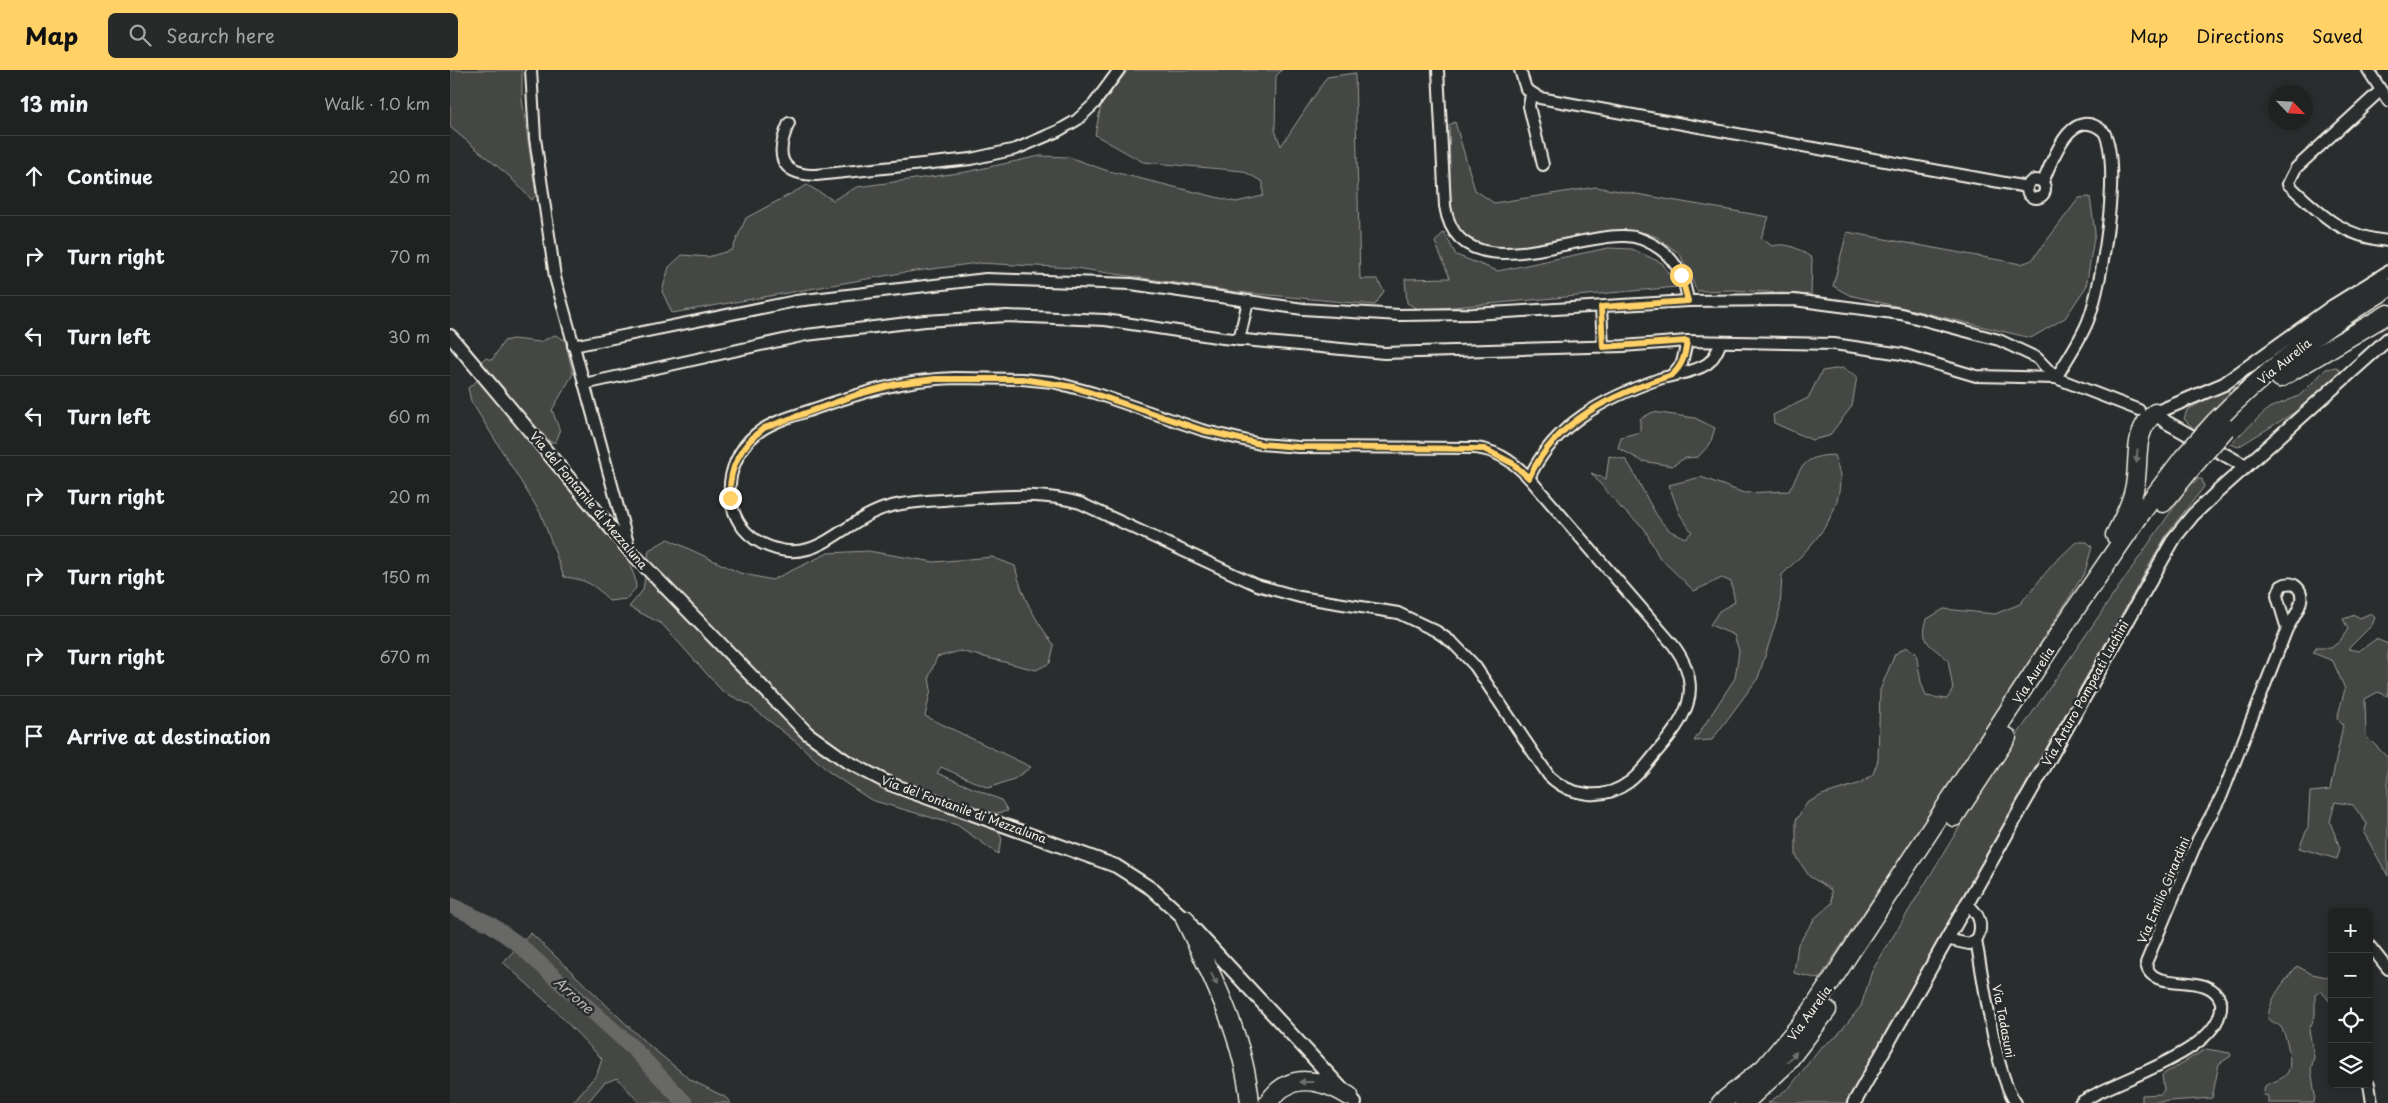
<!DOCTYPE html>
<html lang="en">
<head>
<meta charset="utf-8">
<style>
	:root { --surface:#202222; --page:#282a2a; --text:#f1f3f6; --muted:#a2a4a5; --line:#3d3f40; --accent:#ffd166 }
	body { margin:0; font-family:"Playpen Sans",sans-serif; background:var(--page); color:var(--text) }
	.controls { position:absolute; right:15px; bottom:15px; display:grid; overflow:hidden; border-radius:8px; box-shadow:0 2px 12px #0003 }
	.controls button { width:45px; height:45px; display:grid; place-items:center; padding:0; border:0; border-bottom:1px solid var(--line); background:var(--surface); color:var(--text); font:25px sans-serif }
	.compass { position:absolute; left:1818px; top:15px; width:45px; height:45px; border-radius:50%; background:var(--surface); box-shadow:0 2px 12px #0003; rotate:115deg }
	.stop { position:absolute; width:15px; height:15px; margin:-11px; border:4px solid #ffd166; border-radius:50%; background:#fff }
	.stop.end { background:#ffd166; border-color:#fff; box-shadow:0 1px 5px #0008 }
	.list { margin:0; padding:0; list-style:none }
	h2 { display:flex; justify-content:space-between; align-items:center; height:65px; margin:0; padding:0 20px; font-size:21px }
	h2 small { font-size:16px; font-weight:400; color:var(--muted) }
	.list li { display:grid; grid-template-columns:32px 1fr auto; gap:15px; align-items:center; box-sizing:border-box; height:80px; padding:0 20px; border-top:1px solid var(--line) }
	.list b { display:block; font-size:19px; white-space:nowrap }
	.list em { font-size:16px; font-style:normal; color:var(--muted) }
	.icon { flex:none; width:28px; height:28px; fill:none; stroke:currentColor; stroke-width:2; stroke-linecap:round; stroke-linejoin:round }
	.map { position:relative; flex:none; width:1938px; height:1033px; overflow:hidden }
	header { display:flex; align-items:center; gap:30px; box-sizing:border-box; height:70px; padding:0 25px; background:var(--accent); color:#111 }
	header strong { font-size:24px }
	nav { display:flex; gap:28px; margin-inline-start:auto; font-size:18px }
	.search { width:350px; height:45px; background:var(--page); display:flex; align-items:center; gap:12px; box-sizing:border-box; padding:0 18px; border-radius:8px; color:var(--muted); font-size:19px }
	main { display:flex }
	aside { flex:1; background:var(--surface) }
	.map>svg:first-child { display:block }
	.green { fill:#444645; stroke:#9c9c96 }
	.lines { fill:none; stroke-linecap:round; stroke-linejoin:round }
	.river { stroke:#676866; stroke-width:16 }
	.minor-casing { stroke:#f4f1e8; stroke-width:14 }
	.tertiary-casing { stroke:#f4f1e8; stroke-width:16 }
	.trunk-casing { stroke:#f4f1e8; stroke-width:21 }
	.minor { stroke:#2a2d2e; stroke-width:10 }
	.tertiary { stroke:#2a2d2e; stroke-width:12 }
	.trunk { stroke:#2a2d2e; stroke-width:18 }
	.trunk-bridge-casing { stroke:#f4f1e8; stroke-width:21; stroke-linecap:butt }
	.trunk-bridge { stroke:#2a2d2e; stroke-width:18 }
	.oneway { fill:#71726f }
	.route { stroke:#ffd166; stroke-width:6 }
	.labels { text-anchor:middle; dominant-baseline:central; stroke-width:5; stroke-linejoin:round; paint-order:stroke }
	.street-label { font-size:12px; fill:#f4f1e8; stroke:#2a2d2e }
	.water-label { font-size:14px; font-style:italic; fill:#b5b3ae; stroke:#2a2d2e }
</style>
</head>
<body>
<header>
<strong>Map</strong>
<div class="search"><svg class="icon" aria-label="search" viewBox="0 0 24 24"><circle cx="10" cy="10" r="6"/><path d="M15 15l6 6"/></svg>Search here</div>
<nav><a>Map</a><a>Directions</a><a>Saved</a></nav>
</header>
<main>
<aside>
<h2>13 min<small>Walk · 1.0 km</small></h2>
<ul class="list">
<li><svg class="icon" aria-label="ahead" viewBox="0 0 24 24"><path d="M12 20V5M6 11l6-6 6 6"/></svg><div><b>Continue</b></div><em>20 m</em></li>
<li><svg class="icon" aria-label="right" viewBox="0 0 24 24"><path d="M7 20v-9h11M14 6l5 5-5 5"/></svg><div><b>Turn right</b></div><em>70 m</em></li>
<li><svg class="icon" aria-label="left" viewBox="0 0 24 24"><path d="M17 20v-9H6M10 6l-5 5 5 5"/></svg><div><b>Turn left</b></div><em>30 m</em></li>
<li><svg class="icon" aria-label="left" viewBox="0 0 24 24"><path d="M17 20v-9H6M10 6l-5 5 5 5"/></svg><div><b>Turn left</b></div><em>60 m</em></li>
<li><svg class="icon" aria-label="right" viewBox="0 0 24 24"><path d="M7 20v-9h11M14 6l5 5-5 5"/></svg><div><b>Turn right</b></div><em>20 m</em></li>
<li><svg class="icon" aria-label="right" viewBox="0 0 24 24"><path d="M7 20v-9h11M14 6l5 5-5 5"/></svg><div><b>Turn right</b></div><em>150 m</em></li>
<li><svg class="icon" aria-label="right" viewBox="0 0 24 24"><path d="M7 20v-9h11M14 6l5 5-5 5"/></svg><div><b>Turn right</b></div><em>670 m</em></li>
<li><svg class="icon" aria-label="arrive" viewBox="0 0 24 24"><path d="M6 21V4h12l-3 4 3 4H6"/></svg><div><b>Arrive at destination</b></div></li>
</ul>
</aside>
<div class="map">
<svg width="1938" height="1033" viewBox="0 0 1938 1033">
	<rect width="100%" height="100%" fill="#2a2d2e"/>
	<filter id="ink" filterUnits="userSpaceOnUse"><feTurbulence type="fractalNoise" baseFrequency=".02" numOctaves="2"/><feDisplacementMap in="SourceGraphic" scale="10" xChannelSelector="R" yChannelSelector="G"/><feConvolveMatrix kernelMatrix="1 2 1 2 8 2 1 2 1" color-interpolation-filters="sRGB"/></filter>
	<g filter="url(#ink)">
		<g class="green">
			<path d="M0,0H72V29L86,125L82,130L59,106L0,57Z"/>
			<path d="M678,0H832L826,6L825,60L831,76L877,7L905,3L910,209H927L934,221L925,235L787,222L625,198L528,193L451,203L222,243L212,221L219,197L232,185L258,187L282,180L296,148L357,115L383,130L407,117L516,102L590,86L619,87L655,100L786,132L813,126V112L793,101L693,92L645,65L651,35Z"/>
			<path d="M1005,52L1025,120L1044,133L1146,117L1319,147L1311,168L1322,176C1338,172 1349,179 1362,188L1361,225L1285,220L1247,221L1230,184L1207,167L1188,161H1166L1057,179L1039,178L1027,174L1011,163L1001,146L999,55Z"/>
			<path d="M1640,127L1645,162L1636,217L1615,248L1581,268L1399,225L1383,216L1397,162L1571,194L1582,190L1629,128Z"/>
			<path d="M994,162L1006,185L1048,201L1158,178L1182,179L1212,193L1227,217L970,240L957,233L955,209L1000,208L985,172Z"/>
			<path d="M105,265L115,270L123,304L102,340L110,361L106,372H100L30,293L35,288L42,290L54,271L63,269L90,272Z"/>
			<path d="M1886,297L1892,303L1855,336L1788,377L1780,374L1819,338L1849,326L1876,299Z"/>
			<path d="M1392,298L1407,306L1402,336L1379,366L1362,370L1324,353L1323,345L1358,328L1372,301Z"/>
			<path d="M28,310L177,488L185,508L186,518L176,529L159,531C146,515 135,509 114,507L91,444L21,331L18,318Z"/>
			<path d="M1774,320L1779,321L1778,329L1744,359L1734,349L1737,340Z"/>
			<path d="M1203,342L1245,348L1265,358L1260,374L1248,387L1235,388L1222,396L1192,391L1168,378L1171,367L1190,362V349Z"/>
			<path d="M1384,385C1386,393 1391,403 1390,411C1389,451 1358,479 1332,505L1330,539L1308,608L1262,670L1244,671L1285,608L1289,581L1284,565L1260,555L1269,541L1285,532L1281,512L1272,508L1244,521L1209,487L1194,458L1171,438L1141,403L1156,409L1159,386L1176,390C1190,410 1201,443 1218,459C1222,463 1230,465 1235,468L1242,462L1229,443L1219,415L1251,407L1294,423L1339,421C1352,396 1353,386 1384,385Z"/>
			<path d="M1748,409H1752L1754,417L1718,462L1396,1033H1318L1340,1017L1370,978L1386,967L1411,936L1422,901L1552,687L1697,476L1738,417Z"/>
			<path d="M218,469L290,503L322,510L378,483L418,481L484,492L542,487L565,496C572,528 585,549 604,575L600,593L586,600L510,581L487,587L479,607L481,620L475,646L581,697L564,709L538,718L491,697L487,703L551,730L558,741L542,744L552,770L548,784L507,755L421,730L379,702L351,676L298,634L273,622L212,554L179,537L193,520L199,480Z"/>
			<path d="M1626,472H1637L1642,477L1635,502L1544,648L1369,909L1344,903L1348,874L1366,847L1382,833L1381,820L1359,806L1346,786V750L1357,733L1372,725L1411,713L1423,704L1428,690L1430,620L1445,584L1456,577L1466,583L1471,612L1476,626L1497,629L1503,619L1498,590C1481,575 1469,573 1477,549L1494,539L1545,544L1570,534L1603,494Z"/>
			<path d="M1921,543L1925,548L1922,555L1898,579L1909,581L1926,569L1938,574V626L1928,622L1915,629L1916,666L1938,688V806L1914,763L1917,754L1903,735L1885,732L1880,752L1890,778L1887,789L1849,778L1858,757L1860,722L1880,720L1893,655L1887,649L1895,619L1883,591L1863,583L1866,578H1881L1890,571L1898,559L1893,549L1905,545L1910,548Z"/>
			<path d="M81,863L195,972L241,1010L275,1027L281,1033H190L167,1008L154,1013L137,1033H122L147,1004L152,989L98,933L53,892Z"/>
			<path d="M1847,896L1862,904L1882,908V934L1871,921L1865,925V946L1859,960L1864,987L1861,999L1865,1025L1864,1033H1818V1026L1813,1025L1815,1016C1822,1011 1832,1011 1838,1002C1843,994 1837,966 1831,957C1828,954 1822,952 1818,949C1819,928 1834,912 1847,896Z"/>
			<path d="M1756,979L1780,983L1781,986L1769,994L1762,1028L1692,1033V1025L1711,1024L1714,1020L1712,1005Z"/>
		</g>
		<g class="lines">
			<path class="river" d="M0,835L40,854L68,874L183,978L235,1033"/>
			<g class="minor-casing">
				<g id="minor">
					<path d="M81,0L85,68L105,207L179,477"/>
					<path d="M988,0L995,136C1008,222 1124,163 1175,166C1188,166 1200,172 1210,179C1228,192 1235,210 1238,231"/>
					<path d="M1070,0L1076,19L1090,28L1577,117"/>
					<path d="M1918,0L1938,31"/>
					<path d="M1930,21L1846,98L1838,114C1869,143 1892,167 1938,171"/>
					<path d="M1081,24L1079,36L1093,95"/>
					<path d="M339,53C326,82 327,105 366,105L521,89L566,79L608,61L627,50L644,34L669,0"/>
					<circle cx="1586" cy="119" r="9"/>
					<path d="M1151,237L1153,277"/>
					<path d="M789,270L798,231"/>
					<path d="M123,276L346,231L536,209L681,214L853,239L949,245L1023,244L1238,231L1344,230L1451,244L1549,270L1587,288L1606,308L1689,340"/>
					<path d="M1222,305L1232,293L1237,271"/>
					<path d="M505,308L572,309L603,312L644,323L752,360L810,374L848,377L1025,378C1047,380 1065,393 1079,408L1224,576C1256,620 1235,649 1205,684C1197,694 1189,705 1179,712C1154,731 1121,727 1099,706L1025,596L1003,573L986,561L948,543L850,527L807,515L630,433C589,421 547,427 506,429C484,431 459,431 438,437C391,450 366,501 311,473C292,463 282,445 280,424C278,402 289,378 306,364C321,352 340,347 358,341C407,324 453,309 505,308Z"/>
					<path d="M134,314L356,265L475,251L557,246L655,250L773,268L934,283L1173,276L1237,271L1384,274L1452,284L1526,306L1606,308C1617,289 1630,271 1638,251C1652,216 1672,95 1654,62C1621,33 1603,89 1593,112"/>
					<path d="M1079,408C1105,353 1155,328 1209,309C1225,304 1243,303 1257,294C1264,289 1268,280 1271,272"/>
					<path d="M1496,869L1519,874L1527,869C1534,855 1529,843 1516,833"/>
					<path d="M1526,871C1534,909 1545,1005 1566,1033"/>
					<path d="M1919,875L1938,899"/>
					<path d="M1919,1014L1922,1033"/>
					<path d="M1630,1033C1664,1009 1776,982 1771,932C1760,898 1700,926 1696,893L1748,769L1772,725L1837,559C1843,548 1859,528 1847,517C1842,512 1836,513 1831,516L1827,526L1837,559"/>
				</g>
			</g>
			<g class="tertiary-casing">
				<g id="tertiary">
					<path d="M0,266L180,481L357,663L396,691L440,714L666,796L702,819L735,849L905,1033"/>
					<path d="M1795,396L1716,352L1705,343L1774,314L1883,236L1938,202"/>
					<path d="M1404,1033L1725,467L1743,445L1765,424L1938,269"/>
				</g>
			</g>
			<g class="trunk-casing">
				<g id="trunk">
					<path d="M1830,308L1938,244"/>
					<path d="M1765,352C1816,299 1875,256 1938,218"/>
					<path d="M1713,433L1743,396"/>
					<path d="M1665,465C1673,449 1682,433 1685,415C1690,389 1682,362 1705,343"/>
					<path d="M1504,747L1557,667"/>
					<path d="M735,849C763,908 794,967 800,1033"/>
					<path d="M818,1033C839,1001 871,1009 899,1026"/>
					<path d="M1271,1033L1314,998L1361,942L1624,541L1692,442L1733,388"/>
					<path d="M1294,1033L1334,996L1377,940"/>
				</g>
			</g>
			<use href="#minor" class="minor"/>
			<use href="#tertiary" class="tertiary"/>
			<use href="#trunk" class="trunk"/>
			<g class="trunk-bridge-casing">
				<g id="trunk-bridge">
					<path d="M1733,388L1765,352"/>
					<path d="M1743,396L1776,358"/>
				</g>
			</g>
			<use href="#trunk-bridge" class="trunk-bridge"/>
		</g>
		<defs><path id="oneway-solid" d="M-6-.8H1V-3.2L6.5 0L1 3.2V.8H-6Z" transform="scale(1.25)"/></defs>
		<g class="oneway">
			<use href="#oneway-solid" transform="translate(1687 386) rotate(94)"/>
			<use href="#oneway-solid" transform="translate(764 909) rotate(65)"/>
			<use href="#oneway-solid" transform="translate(1342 987) rotate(-49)"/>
			<use href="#oneway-solid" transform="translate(856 1012) rotate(180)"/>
		</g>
	</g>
	<g class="lines" filter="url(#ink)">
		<path class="route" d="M280,428C278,399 291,375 314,358L409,324L446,314L485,309H572L624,317L752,360L810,374L848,377L1034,379L1062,393L1079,408C1106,349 1164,324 1222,305C1233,295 1235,285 1237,271L1153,277L1151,237L1238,231L1231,205"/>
	</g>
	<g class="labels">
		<g class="street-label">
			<text transform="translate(1834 291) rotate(-39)">Via Aurelia</text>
			<text transform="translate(139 430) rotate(50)">Via del Fontanile di Mezzaluna</text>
			<text transform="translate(1583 605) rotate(-57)">Via Aurelia</text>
			<text transform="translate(1635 623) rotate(-61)">Via Arturo Pompeati Luchini</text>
			<text transform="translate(514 739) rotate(20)">Via del Fontanile di Mezzaluna</text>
			<text transform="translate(1713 820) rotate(-67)">Via Emilio Girardini</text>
			<text transform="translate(1359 943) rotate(-54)">Via Aurelia</text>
			<text transform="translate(1554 951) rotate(79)">Via Tadasuni</text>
		</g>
		<g class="water-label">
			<text transform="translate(124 925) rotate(42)">Arrone</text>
		</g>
	</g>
</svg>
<div class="controls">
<button>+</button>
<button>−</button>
<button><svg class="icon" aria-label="locate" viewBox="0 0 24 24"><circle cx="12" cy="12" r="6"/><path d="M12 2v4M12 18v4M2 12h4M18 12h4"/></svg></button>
<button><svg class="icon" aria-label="layers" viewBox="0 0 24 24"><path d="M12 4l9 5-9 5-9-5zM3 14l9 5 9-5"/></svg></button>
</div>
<svg class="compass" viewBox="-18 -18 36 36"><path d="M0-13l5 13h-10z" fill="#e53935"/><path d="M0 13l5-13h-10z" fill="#a2a4a5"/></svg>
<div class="stop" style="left:1231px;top:205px"></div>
<div class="stop end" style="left:280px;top:428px"></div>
</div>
</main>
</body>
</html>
